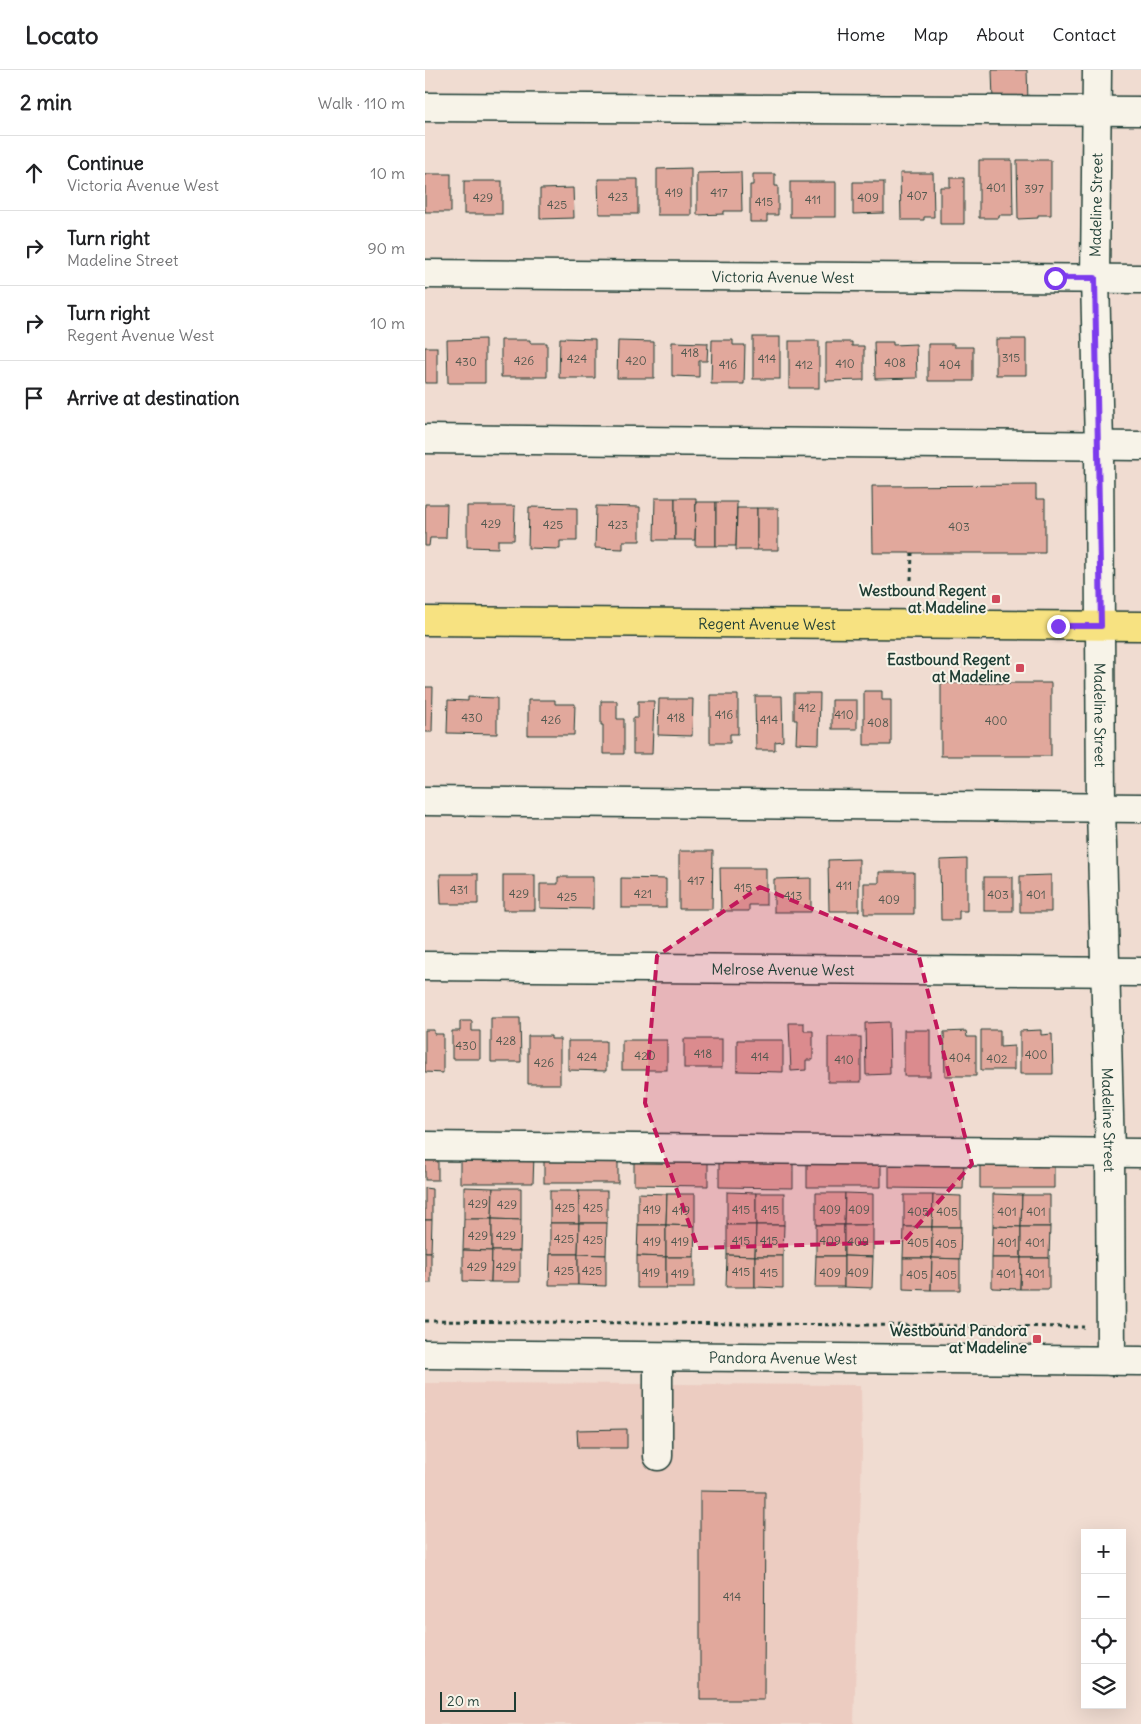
<!DOCTYPE html>
<html lang="en">
<head>
<meta charset="utf-8">
<style>
	:root { --surface:#fff; --page:#f2f2f2; --text:#202124; --muted:#757577; --line:#e0e0e0 }
	body { margin:0; font-family:Delius,sans-serif; background:var(--page); color:var(--text) }
	.controls { position:absolute; right:15px; bottom:15px; display:grid; overflow:hidden; border-radius:0px; box-shadow:0 5px 20px #0002 }
	.controls button { width:45px; height:45px; display:grid; place-items:center; padding:0; border:0; border-bottom:1px solid var(--line); background:var(--surface); color:var(--text); font:25px sans-serif }
	.scale { position:absolute; left:15px; bottom:12px; width:76px; box-sizing:border-box; padding-left:5px; border:2px solid #1f3d34; border-top:0; font-size:14px; line-height:18px; white-space:nowrap; color:#1f3d34; -webkit-text-stroke:4px #f7f3e8; paint-order:stroke }
	.stop { position:absolute; width:15px; height:15px; margin:-11px; border:4px solid #7c3aed; border-radius:50%; background:#fff }
	.stop.end { background:#7c3aed; border-color:#fff; box-shadow:0 1px 5px #0008 }
	.list { margin:0; padding:0; list-style:none }
	h2 { display:flex; justify-content:space-between; align-items:center; height:65px; margin:0; padding:0 20px; font-size:21px }
	h2 small { font-size:16px; font-weight:400; color:var(--muted) }
	.list li { display:grid; grid-template-columns:32px 1fr auto; gap:15px; align-items:center; box-sizing:border-box; height:75px; padding:0 20px; border-top:1px solid var(--line) }
	.list b { display:block; font-size:19px; white-space:nowrap }
	.list p { margin:0; font-size:16px; white-space:nowrap; color:var(--muted) }
	.list em { font-size:16px; font-style:normal; color:var(--muted) }
	.icon { flex:none; width:28px; height:28px; fill:none; stroke:currentColor; stroke-width:2; stroke-linecap:round; stroke-linejoin:round }
	.map { position:relative; flex:none; width:716px; height:1654px; overflow:hidden }
	header { display:flex; align-items:center; gap:30px; box-sizing:border-box; height:70px; padding:0 25px; background:var(--surface); border-bottom:1px solid var(--line) }
	header strong { font-size:24px }
	nav { display:flex; gap:28px; margin-inline-start:auto; font-size:18px }
	main { display:flex }
	aside { flex:1; background:var(--surface) }
	.map>svg:first-child { display:block }
	.built { fill:#ecccc1 }
	.building { fill:#e1a89c; stroke:#1f3d34 }
	.lines { fill:none; stroke-linecap:round; stroke-linejoin:round }
	.minor-casing { stroke:#1f3d34; stroke-width:31 }
	.major-casing { stroke:#1f3d34; stroke-width:31 }
	.path { stroke:#1f3d34; stroke-width:3; stroke-dasharray:4 4; stroke-linecap:butt }
	.minor { stroke:#f7f3e8; stroke-width:28 }
	.major { stroke:#f7e281; stroke-width:28 }
	.route { stroke:#7c3aed; stroke-width:6 }
	.marked { fill:#c2185b; fill-opacity:0.2; stroke:#c2185b; stroke-width:4; stroke-dasharray:10 6; stroke-linejoin:round }
	.poi-dot { fill:#d1495b; stroke:#f7f3e8; stroke-width:2 }
	.labels { text-anchor:middle; dominant-baseline:central; stroke-width:4; stroke-linejoin:round; paint-order:stroke }
	.number-label { font-size:12px; fill:#50584e }
	.street-label { font-size:15px; fill:#1f3d34; stroke:#f7f3e8 }
	.poi-label { font-size:15px; font-weight:bold; fill:#1f3d34; stroke:#f7f3e8; text-anchor:end }
</style>
</head>
<body>
<header>
<strong>Locato</strong>
<nav><a>Home</a><a>Map</a><a>About</a><a>Contact</a></nav>
</header>
<main>
<aside>
<h2>2 min<small>Walk · 110 m</small></h2>
<ul class="list">
<li><svg class="icon" aria-label="ahead" viewBox="0 0 24 24"><path d="M12 20V5M6 11l6-6 6 6"/></svg><div><b>Continue</b><p>Victoria Avenue West</p></div><em>10 m</em></li>
<li><svg class="icon" aria-label="right" viewBox="0 0 24 24"><path d="M7 20v-9h11M14 6l5 5-5 5"/></svg><div><b>Turn right</b><p>Madeline Street</p></div><em>90 m</em></li>
<li><svg class="icon" aria-label="right" viewBox="0 0 24 24"><path d="M7 20v-9h11M14 6l5 5-5 5"/></svg><div><b>Turn right</b><p>Regent Avenue West</p></div><em>10 m</em></li>
<li><svg class="icon" aria-label="arrive" viewBox="0 0 24 24"><path d="M6 21V4h12l-3 4 3 4H6"/></svg><div><b>Arrive at destination</b></div></li>
</ul>
</aside>
<div class="map">
<svg width="716" height="1654" viewBox="0 0 716 1654">
	<rect width="100%" height="100%" fill="#f0dcd1"/>
	<filter id="ink" filterUnits="userSpaceOnUse"><feTurbulence type="fractalNoise" baseFrequency=".02" numOctaves="2"/><feDisplacementMap in="SourceGraphic" scale="10" xChannelSelector="R" yChannelSelector="G"/><feConvolveMatrix kernelMatrix="1 2 1 2 8 2 1 2 1" color-interpolation-filters="sRGB"/></filter>
	<g filter="url(#ink)">
		<path class="built" d="M0,1313L436,1315L437,1381L429,1654H0Z"/>
		<g class="building">
			<path d="M567,0H602L603,31L568,32Z"/>
			<path d="M554,90H587L588,145H574V148H554Z"/>
			<path d="M592,90H626V145H613V148L593,149Z"/>
			<path d="M266,98V145H232V99Z"/>
			<path d="M316,102L317,141H299V144L272,145V103Z"/>
			<path d="M475,103H508L509,147H499V150H476Z"/>
			<rect x="0" y="104" width="26" height="38"/>
			<path d="M328,104H350V116H353V145H342V152H325V115H328Z"/>
			<path d="M525,108H539V154H515V117H525Z"/>
			<path d="M173,109H213V144H174Z"/>
			<rect x="39" y="111" width="38" height="33"/>
			<rect x="365" y="112" width="46" height="35"/>
			<path d="M428,112H459V143L428,144Z"/>
			<path d="M148,118L149,148L115,149V119Z"/>
			<rect x="328" y="267" width="27" height="42"/>
			<path d="M135,268L170,269V308H134Z"/>
			<path d="M60,269V313H23L22,270Z"/>
			<rect x="571" y="269" width="30" height="36"/>
			<path d="M76,270H105V273H122V307H76Z"/>
			<path d="M287,270H308V275H320L319,314H286Z"/>
			<path d="M193,271L229,272V308H192Z"/>
			<rect x="364" y="271" width="30" height="47"/>
			<path d="M247,272L283,273L282,291H274V307L247,306Z"/>
			<path d="M401,272H427V276H439V310L401,311Z"/>
			<path d="M449,272H468V275L491,274L492,308L450,309Z"/>
			<path d="M503,274H529V277H548V311H503Z"/>
			<rect x="0" y="277" width="12" height="36"/>
			<path d="M611,415V429H620V483H448L447,416Z"/>
			<path d="M230,428H250V470H229Z"/>
			<path d="M250,428H271L270,470H250Z"/>
			<path d="M271,432H291V476H270Z"/>
			<path d="M291,432H312L311,476H291Z"/>
			<path d="M0,434H22L21,468H5L4,476H0Z"/>
			<path d="M42,436H90L89,470H73V478L42,477Z"/>
			<path d="M171,436L215,437V471H198V479L170,478Z"/>
			<path d="M104,437L152,438V471H135V479L103,478Z"/>
			<path d="M312,438H332V480H311Z"/>
			<rect x="332" y="438" width="21" height="42"/>
			<rect x="516" y="613" width="110" height="73"/>
			<path d="M0,617H8L7,662H0Z"/>
			<path d="M439,621H457V630H466V675H439Z"/>
			<path d="M369,623H395L394,674L371,673L372,650H369Z"/>
			<path d="M285,625H313V664H305V673H285Z"/>
			<path d="M330,626H357L358,671L350,672V680H331Z"/>
			<path d="M43,627L72,628V664L22,663L23,630L43,631Z"/>
			<path d="M234,629H268L267,666L233,665Z"/>
			<path d="M103,630H130V634H150L149,665H103Z"/>
			<rect x="407" y="630" width="25" height="29"/>
			<path d="M176,631H192V649H199V684H178V655H176Z"/>
			<path d="M213,631H229L227,684H208V648H213Z"/>
			<path d="M254,781H288L287,839H254Z"/>
			<path d="M434,789V841H404L403,790Z"/>
			<path d="M542,789V841H534V850H516L515,790Z"/>
			<path d="M295,798H341V835H324V841H296Z"/>
			<path d="M454,802H489V844H439V813H454Z"/>
			<path d="M15,804H53V834H16Z"/>
			<rect x="78" y="805" width="32" height="35"/>
			<path d="M626,805V842H595V806Z"/>
			<path d="M133,807H168V839L115,838V814H133Z"/>
			<rect x="559" y="807" width="29" height="34"/>
			<path d="M196,808L241,809V838H196Z"/>
			<path d="M386,808V842H349V809Z"/>
			<path d="M66,948H95L96,992H66Z"/>
			<path d="M35,951H47V961H55V989H27V961H35Z"/>
			<path d="M464,952L465,1004L441,1005L440,953Z"/>
			<path d="M364,953H379V961H388V990H381V1000L366,1001Z"/>
			<path d="M0,960H9V964H18V1003L0,1002Z"/>
			<rect x="479" y="960" width="26" height="46"/>
			<path d="M556,960H575V977L589,976V1000H556Z"/>
			<path d="M616,960V965L627,964L628,1004H595V961Z"/>
			<path d="M541,961L542,967H551V1006H520L519,962Z"/>
			<path d="M103,966H126V969H135V1014H103Z"/>
			<rect x="403" y="967" width="33" height="45"/>
			<rect x="259" y="969" width="38" height="29"/>
			<rect x="197" y="970" width="45" height="30"/>
			<path d="M312,970H358V1002L312,1001Z"/>
			<path d="M143,971H181V1001L143,1000Z"/>
			<rect x="0" y="1082" width="13" height="28"/>
			<path d="M35,1084L109,1085L108,1113H35Z"/>
			<rect x="119" y="1085" width="74" height="28"/>
			<path d="M209,1087H283V1116L209,1115Z"/>
			<path d="M382,1088L456,1089V1117H382Z"/>
			<path d="M294,1089H368V1118L294,1117Z"/>
			<path d="M555,1089L629,1090V1118H555Z"/>
			<path d="M464,1090H539L538,1119L464,1118Z"/>
			<path d="M39,1117L68,1118L67,1149H39Z"/>
			<path d="M0,1118L7,1119V1150H0Z"/>
			<path d="M68,1118H96V1150L67,1149Z"/>
			<rect x="125" y="1121" width="29" height="32"/>
			<rect x="154" y="1121" width="28" height="32"/>
			<path d="M302,1122L331,1123V1155H302Z"/>
			<path d="M213,1123L242,1124L241,1155H213Z"/>
			<rect x="331" y="1123" width="28" height="32"/>
			<path d="M391,1123H420L419,1155H391Z"/>
			<path d="M420,1123L448,1124V1155H419Z"/>
			<path d="M242,1124H270V1156L241,1155Z"/>
			<path d="M568,1124L597,1125L596,1157L568,1156Z"/>
			<path d="M479,1125H508L507,1157H479Z"/>
			<path d="M508,1125L536,1126V1157H507Z"/>
			<path d="M597,1125H625V1157H596Z"/>
			<path d="M39,1149H67V1181L38,1180Z"/>
			<path d="M67,1149L96,1150L95,1181H67Z"/>
			<path d="M0,1150H7L6,1182H0Z"/>
			<path d="M125,1153H154L153,1184H125Z"/>
			<path d="M154,1153H182L181,1185L153,1184Z"/>
			<path d="M213,1155H241V1187L212,1186Z"/>
			<path d="M241,1155L270,1156L269,1187H241Z"/>
			<path d="M302,1155H331L330,1186L302,1185Z"/>
			<path d="M331,1155H359L358,1186H330Z"/>
			<rect x="391" y="1155" width="28" height="31"/>
			<path d="M419,1155H448V1187L419,1186Z"/>
			<path d="M568,1156L596,1157V1188H567Z"/>
			<path d="M479,1157H507V1188H478Z"/>
			<path d="M507,1157H536L535,1189L507,1188Z"/>
			<path d="M596,1157H625L624,1188H596Z"/>
			<path d="M38,1180L67,1181L66,1212L38,1211Z"/>
			<path d="M67,1181H95V1212H66Z"/>
			<rect x="0" y="1182" width="6" height="31"/>
			<path d="M125,1184H153V1215H124Z"/>
			<path d="M153,1184L181,1185V1216L153,1215Z"/>
			<path d="M302,1185L330,1186V1217H301Z"/>
			<path d="M212,1186L241,1187V1218H212Z"/>
			<path d="M330,1186H358V1218L330,1217Z"/>
			<path d="M391,1186H419V1217H390Z"/>
			<path d="M419,1186L448,1187L447,1218L419,1217Z"/>
			<rect x="241" y="1187" width="28" height="31"/>
			<path d="M478,1188H507L506,1220L478,1219Z"/>
			<path d="M507,1188L535,1189V1220H506Z"/>
			<path d="M567,1188H596L595,1219L567,1218Z"/>
			<path d="M596,1188H624V1219H595Z"/>
			<path d="M202,1359V1378H153L152,1360Z"/>
			<path d="M275,1421L340,1422L339,1630H275Z"/>
		</g>
		<g class="lines">
			<g class="minor-casing">
				<g id="minor">
					<path id="s1" d="M672,0L670,208L674,375L676,737L685,1083L686,1291"/>
					<path d="M0,37L716,41"/>
					<path id="s2" d="M0,204L716,209"/>
					<path d="M0,369L716,376"/>
					<path d="M0,731L716,738"/>
					<path id="s3" d="M0,896L716,902"/>
					<path d="M0,1076L716,1083"/>
					<path id="s4" d="M0,1284L716,1291"/>
					<path d="M233,1287V1386"/>
				</g>
			</g>
			<g class="major-casing">
				<g id="major">
					<path id="s5" d="M0,551L716,556"/>
				</g>
			</g>
			<g class="path">
				<path d="M486,510L487,483"/>
				<path d="M0,1251L659,1257"/>
			</g>
			<use href="#minor" class="minor"/>
			<use href="#major" class="major"/>
		</g>
	</g>
	<g class="lines" filter="url(#ink)">
		<path class="route" d="M630,208H670L676,556H633"/>
	</g>
	<path class="marked" d="M335,817L493,883L547,1094L478,1172L273,1178L220,1033L232,886Z"/>
	<g class="poi-dot">
		<rect x="566" y="524" width="10" height="10" rx="2.5"/>
		<rect x="590" y="593" width="10" height="10" rx="2.5"/>
		<rect x="607" y="1264" width="10" height="10" rx="2.5"/>
	</g>
	<g class="labels">
		<g class="number-label">
			<text x="571" y="117">401</text>
			<text x="609" y="118">397</text>
			<text x="249" y="122">419</text>
			<text x="294" y="122">417</text>
			<text x="492" y="125">407</text>
			<text x="193" y="126">423</text>
			<text x="58" y="127">429</text>
			<text x="443" y="127">409</text>
			<text x="388" y="129">411</text>
			<text x="339" y="131">415</text>
			<text x="132" y="134">425</text>
			<text x="265" y="282">418</text>
			<text x="586" y="287">315</text>
			<text x="152" y="288">424</text>
			<text x="342" y="288">414</text>
			<text x="99" y="290">426</text>
			<text x="211" y="290">420</text>
			<text x="41" y="291">430</text>
			<text x="470" y="292">408</text>
			<text x="420" y="293">410</text>
			<text x="303" y="294">416</text>
			<text x="379" y="294">412</text>
			<text x="525" y="294">404</text>
			<text x="66" y="453">429</text>
			<text x="128" y="454">425</text>
			<text x="193" y="454">423</text>
			<text x="534" y="456">403</text>
			<text x="382" y="637">412</text>
			<text x="299" y="644">416</text>
			<text x="419" y="644">410</text>
			<text x="47" y="647">430</text>
			<text x="251" y="647">418</text>
			<text x="126" y="649">426</text>
			<text x="344" y="649">414</text>
			<text x="571" y="650">400</text>
			<text x="453" y="652">408</text>
			<text x="271" y="810">417</text>
			<text x="419" y="815">411</text>
			<text x="318" y="817">415</text>
			<text x="34" y="819">431</text>
			<text x="94" y="823">429</text>
			<text x="218" y="823">421</text>
			<text x="573" y="824">403</text>
			<text x="611" y="824">401</text>
			<text x="368" y="825">413</text>
			<text x="142" y="826">425</text>
			<text x="464" y="829">409</text>
			<text x="81" y="970">428</text>
			<text x="41" y="975">430</text>
			<text x="278" y="983">418</text>
			<text x="611" y="984">400</text>
			<text x="220" y="985">420</text>
			<text x="162" y="986">424</text>
			<text x="335" y="986">414</text>
			<text x="535" y="987">404</text>
			<text x="572" y="988">402</text>
			<text x="419" y="989">410</text>
			<text x="119" y="992">426</text>
			<text x="53" y="1133">429</text>
			<text x="82" y="1134">429</text>
			<text x="140" y="1137">425</text>
			<text x="168" y="1137">425</text>
			<text x="227" y="1139">419</text>
			<text x="316" y="1139">415</text>
			<text x="345" y="1139">415</text>
			<text x="405" y="1139">409</text>
			<text x="434" y="1139">409</text>
			<text x="256" y="1140">419</text>
			<text x="493" y="1141">405</text>
			<text x="522" y="1141">405</text>
			<text x="582" y="1141">401</text>
			<text x="611" y="1141">401</text>
			<text x="53" y="1165">429</text>
			<text x="81" y="1165">429</text>
			<text x="139" y="1168">425</text>
			<text x="168" y="1169">425</text>
			<text x="316" y="1170">415</text>
			<text x="344" y="1170">415</text>
			<text x="405" y="1170">409</text>
			<text x="227" y="1171">419</text>
			<text x="255" y="1171">419</text>
			<text x="433" y="1171">409</text>
			<text x="493" y="1172">405</text>
			<text x="582" y="1172">401</text>
			<text x="610" y="1172">401</text>
			<text x="521" y="1173">405</text>
			<text x="52" y="1196">429</text>
			<text x="81" y="1196">429</text>
			<text x="139" y="1200">425</text>
			<text x="167" y="1200">425</text>
			<text x="316" y="1201">415</text>
			<text x="226" y="1202">419</text>
			<text x="344" y="1202">415</text>
			<text x="405" y="1202">409</text>
			<text x="433" y="1202">409</text>
			<text x="255" y="1203">419</text>
			<text x="581" y="1203">401</text>
			<text x="610" y="1203">401</text>
			<text x="492" y="1204">405</text>
			<text x="521" y="1204">405</text>
			<text x="307" y="1526">414</text>
		</g>
		<g class="street-label">
			<text transform="translate(671 135) rotate(-89)">Madeline Street</text>
			<text stroke="none"><textPath href="#s2" startOffset="358">Victoria Avenue West</textPath></text>
			<text stroke="none"><textPath href="#s5" startOffset="342">Regent Avenue West</textPath></text>
			<text stroke="none"><textPath href="#s1" startOffset="645">Madeline Street</textPath></text>
			<text stroke="none"><textPath href="#s3" startOffset="358">Melrose Avenue West</textPath></text>
			<text stroke="none"><textPath href="#s1" startOffset="1050">Madeline Street</textPath></text>
			<text stroke="none"><textPath href="#s4" startOffset="358">Pandora Avenue West</textPath></text>
		</g>
		<g class="poi-label">
			<text x="561" y="520">Westbound Regent<tspan x="561" dy="17">at Madeline</tspan></text>
			<text x="585" y="589">Eastbound Regent<tspan x="585" dy="17">at Madeline</tspan></text>
			<text x="602" y="1260">Westbound Pandora<tspan x="602" dy="17">at Madeline</tspan></text>
		</g>
	</g>
</svg>
<div class="controls">
<button>+</button>
<button>−</button>
<button><svg class="icon" aria-label="locate" viewBox="0 0 24 24"><circle cx="12" cy="12" r="6"/><path d="M12 2v4M12 18v4M2 12h4M18 12h4"/></svg></button>
<button><svg class="icon" aria-label="layers" viewBox="0 0 24 24"><path d="M12 4l9 5-9 5-9-5zM3 14l9 5 9-5"/></svg></button>
</div>
<div class="scale">20 m</div>
<div class="stop" style="left:630px;top:208px"></div>
<div class="stop end" style="left:633px;top:556px"></div>
</div>
</main>
</body>
</html>
